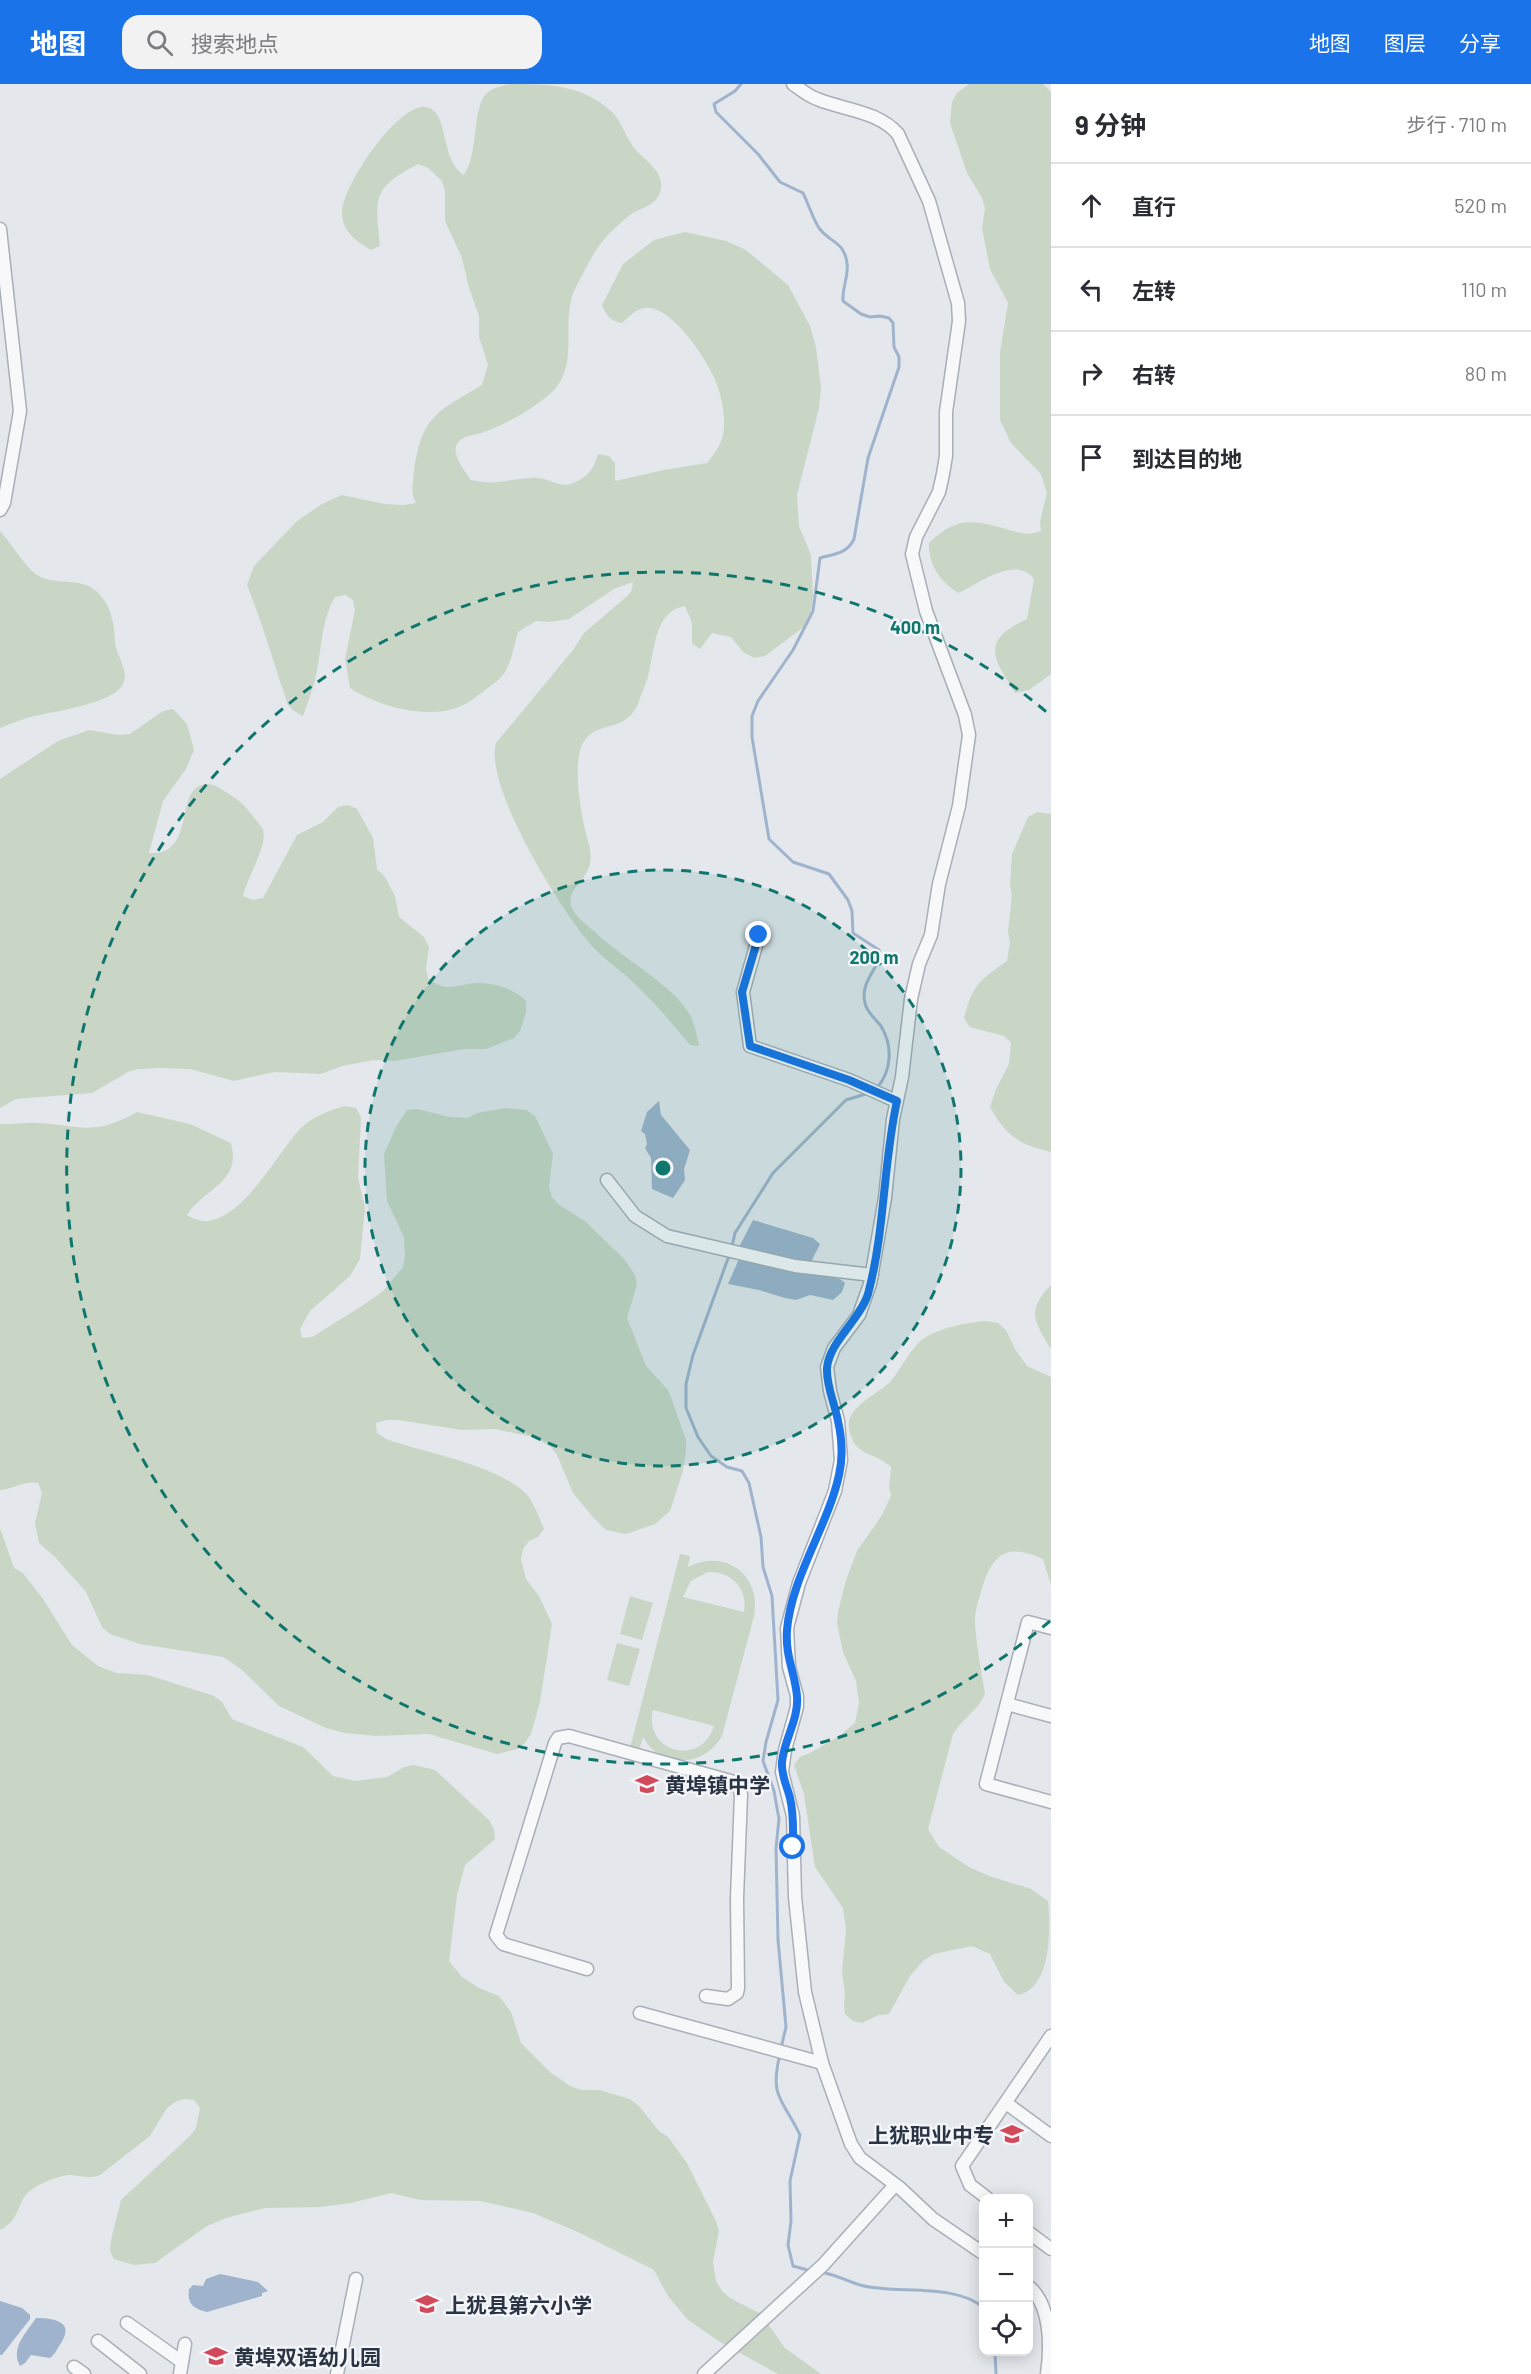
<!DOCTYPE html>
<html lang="zh">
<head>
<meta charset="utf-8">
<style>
	:root { --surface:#fff; --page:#f2f2f3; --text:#2b2b33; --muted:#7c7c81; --line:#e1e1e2; --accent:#1a73e8 }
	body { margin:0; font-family:Barlow,"Noto Sans SC",sans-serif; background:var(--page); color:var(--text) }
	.controls { position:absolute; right:18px; bottom:18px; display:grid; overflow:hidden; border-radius:12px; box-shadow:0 3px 15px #0003 }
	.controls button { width:54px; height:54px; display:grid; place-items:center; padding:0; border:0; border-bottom:2px solid var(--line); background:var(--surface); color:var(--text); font:30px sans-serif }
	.stop { position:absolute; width:18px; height:18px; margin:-14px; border:4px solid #1a73e8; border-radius:50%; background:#fff }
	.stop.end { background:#1a73e8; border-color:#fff; box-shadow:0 2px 6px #0008 }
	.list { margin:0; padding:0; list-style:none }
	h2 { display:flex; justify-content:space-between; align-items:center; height:78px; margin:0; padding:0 24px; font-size:26px }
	h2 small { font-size:20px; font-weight:400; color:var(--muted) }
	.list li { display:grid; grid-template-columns:39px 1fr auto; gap:18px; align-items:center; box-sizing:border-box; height:84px; padding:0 24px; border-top:2px solid var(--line) }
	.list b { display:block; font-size:22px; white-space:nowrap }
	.list em { font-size:20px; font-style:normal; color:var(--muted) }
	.icon { flex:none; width:33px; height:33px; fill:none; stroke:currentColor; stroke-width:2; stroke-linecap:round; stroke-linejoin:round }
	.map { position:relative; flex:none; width:1051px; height:2290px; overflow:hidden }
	header { display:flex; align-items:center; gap:36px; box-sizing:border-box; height:84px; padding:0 30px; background:var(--accent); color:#fff }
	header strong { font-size:28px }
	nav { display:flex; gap:33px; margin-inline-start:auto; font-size:21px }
	.search { width:420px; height:54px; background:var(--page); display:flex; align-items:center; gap:15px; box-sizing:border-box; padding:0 21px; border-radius:18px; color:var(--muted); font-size:22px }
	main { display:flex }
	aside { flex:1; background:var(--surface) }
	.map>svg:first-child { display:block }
	.green { fill:#c9d6c5; fill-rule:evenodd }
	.water { fill:#9fb4cc }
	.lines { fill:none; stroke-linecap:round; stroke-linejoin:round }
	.stream { stroke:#9fb4cc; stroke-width:3 }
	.minor-casing { stroke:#a9aeb7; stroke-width:15 }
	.minor { stroke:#f7f8fa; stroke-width:12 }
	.route { stroke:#1a73e8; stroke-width:8 }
	.ring { fill:none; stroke:#0f766e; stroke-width:3; stroke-dasharray:10 8 }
	.labels { text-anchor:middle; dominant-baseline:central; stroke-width:4.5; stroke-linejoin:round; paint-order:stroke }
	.poi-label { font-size:21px; font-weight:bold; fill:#2b3445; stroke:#f4f6f9; text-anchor:start }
	.centre { fill:#0f766e; stroke:#f4f6f9; stroke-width:3 }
	.ring-label { font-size:18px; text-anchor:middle; font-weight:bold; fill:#0f766e; stroke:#f4f6f9; stroke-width:4.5; stroke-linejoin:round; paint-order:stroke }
</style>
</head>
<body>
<header>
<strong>地图</strong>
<div class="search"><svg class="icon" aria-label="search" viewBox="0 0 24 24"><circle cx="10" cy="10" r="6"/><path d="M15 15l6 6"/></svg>搜索地点</div>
<nav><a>地图</a><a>图层</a><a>分享</a></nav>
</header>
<main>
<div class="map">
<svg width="1051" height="2290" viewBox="0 0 1051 2290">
	<rect width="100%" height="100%" fill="#e4e7ec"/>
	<g class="green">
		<path d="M509,0C546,0 582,0 612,28C622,38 626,55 636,66C648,79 668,91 659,111C653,123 640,124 630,131C622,137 613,146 606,153C593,168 585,186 576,203C560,233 578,272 558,301C545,319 502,343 481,349C472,352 463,351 457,360C451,371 465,387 471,396C498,402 506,395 531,394C554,392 560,411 584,393C592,387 595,380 598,370L609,372L615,379V397L664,386L707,379C716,368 724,357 724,342C725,326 720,307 714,293C704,272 671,221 645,224C635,225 629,233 622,239C610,237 607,232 602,221L623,180L654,156L685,148L726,157L746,166L788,201L810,242L816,263L821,304L819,324L797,411L799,442L811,471L813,513L810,533L805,542L765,572L754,574L743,568L731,553L712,549L700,565L692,559V539L685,522C655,527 655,563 649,588C647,598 642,608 639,617C627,651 596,635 583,659C571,681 582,737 589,761C599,798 560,802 573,826C577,834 588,842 595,848C621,874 674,901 690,931C695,940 697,952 699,962L690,961C673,940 655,919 635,900C623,888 609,879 597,867C565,835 483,702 496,659L573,566L584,549L624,515L631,508L633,498L614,505L569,535L548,538L536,537L518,548C514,561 512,577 505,588C500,596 491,601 484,607C478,611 472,617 465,620C432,638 379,623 350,604L345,575L355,526L353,516L345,511L335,513C320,538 322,569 315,596C312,608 307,620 303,632L294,627L288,621C274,581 263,540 247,501L254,482L297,437L322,420L342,411L385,420L404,421L416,419C410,409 413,400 414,388C422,331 437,328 482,301L488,281L479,253V232L469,204L462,174L445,137V107L442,97L428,84L418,80C372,104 375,113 380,162L371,166C357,158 342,147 342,129C342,102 398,19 426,23C450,27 439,75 464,91C479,69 472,22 487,9C492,4 502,2 509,0Z"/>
		<path d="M969,0H1043L1051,8V590L1029,606L1015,609C992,573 981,556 1027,535L1034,495C1016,471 979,499 959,509C940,498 928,480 929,459C959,430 977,437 1013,447C1024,450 1030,451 1041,447L1040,438L1047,409L1041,390L1011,359L1000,336V268L1008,219L990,185L982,144L985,125L982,114L967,89L950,39L952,18L957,9Z"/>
		<path d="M0,447C11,459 27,486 39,492C54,501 77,494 92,504C110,516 114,537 115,557C115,570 130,586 123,600C114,620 50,628 30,633C20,636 10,640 0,644Z"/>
		<path d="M173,625L187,640L194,666L186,685L163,717L149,769C194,772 176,714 199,702C210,696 220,704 229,710C242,718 246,723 255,735C258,739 262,742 263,746C268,761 247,794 243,812L253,816L263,814L297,751L323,738L338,723L348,721L357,725L373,754L377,785L385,793L395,812L399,833L424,853L429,863L426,884L428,894C447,910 456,900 478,899C495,899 514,905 526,917V928L520,947L514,954L486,965H464L394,977L374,976L342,982L321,990L274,988L234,997L190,985L158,984L138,985L128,988L92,1009L16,1015L0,1024V695L58,657L89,646L119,651L130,650L163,627Z"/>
		<path d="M1037,728L1051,730V1068C1020,1061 1006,1052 990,1023L996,1005L1009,980L1011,959L1004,952L970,943L964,934C973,900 979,897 1007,877L1010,858L1008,848L1012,811L1010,801L1012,770L1028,733Z"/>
		<path d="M345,1022L356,1024L361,1033L358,1094L365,1124L360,1175L350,1192L310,1227L300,1245L302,1254L312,1253L362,1222L383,1207L403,1183L405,1173L404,1153L387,1117L384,1070L396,1043L407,1026L417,1025L449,1033L468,1034L477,1029L506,1024L526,1026L535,1032L553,1070L549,1103L552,1113L558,1120L586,1138L624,1175L635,1191L637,1200L627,1234L646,1282L668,1306L672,1316L686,1356V1366L683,1387L670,1427L655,1440L626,1450L606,1446L592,1432L573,1409L557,1371L550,1362L533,1353L495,1345L462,1346L398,1336H387L376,1339L377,1349L386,1355C428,1370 485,1378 521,1405C533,1414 538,1432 544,1445L538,1453L529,1457L523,1465L521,1475L526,1495L539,1512L552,1540L540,1618L531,1650L525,1659L517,1665L497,1670L429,1650L376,1652L345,1649L326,1644L279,1622L241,1585L223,1573L140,1560L110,1550L102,1543L86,1508L55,1473L39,1459L35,1439L42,1409L38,1399C24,1396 14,1405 0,1406V1040C12,1041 25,1038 38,1039C83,1042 93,1052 137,1028L190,1040L231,1059C242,1099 204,1104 187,1131C230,1161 276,1070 300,1045C312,1033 328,1027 345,1022Z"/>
		<path d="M1051,1201V1265C1034,1237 1026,1227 1051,1201Z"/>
		<path d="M986,1237L998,1239L1006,1246L1015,1265L1027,1282L1051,1293V1501L1043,1475C1008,1459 993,1468 982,1504C979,1516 974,1528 975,1541C977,1564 981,1587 985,1610C978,1626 962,1635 953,1650L928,1745L939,1763L969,1783L989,1792L1031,1805L1048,1817C1051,1848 1051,1904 1018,1911L1004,1898L990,1870L972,1862L934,1870L924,1876L910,1892L889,1930L879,1931L862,1939L853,1937L845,1930L844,1920L845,1909L842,1889L846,1845L843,1824L815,1783L804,1710L794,1681L800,1673L810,1669L838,1653L855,1639L859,1619L856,1597L843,1568L837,1539L838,1528L846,1496L857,1467L882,1431L891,1412L889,1403L891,1383C874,1367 855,1374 849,1345C845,1323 877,1311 890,1298C900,1287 912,1262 924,1254C943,1243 965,1239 986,1237Z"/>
		<path d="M0,1444L14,1484L23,1489L43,1515L72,1561L98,1582L117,1589L148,1591L214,1612L222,1618L232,1635L303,1663L333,1692L355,1697L387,1693L404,1683L414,1681L435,1686L489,1736L494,1745L495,1755L465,1781L457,1811L449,1877L462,1893L479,1904L499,1912L511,1928L521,1959L551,1989L570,2002L581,2006H599L630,2015L639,2022L659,2047L668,2053L687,2079L716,2137L719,2147L713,2178L716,2197L722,2207L730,2214L761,2230L785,2264L821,2290H778L720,2258L687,2235L668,2212L654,2186L580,2149L533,2129L481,2117L420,2116L391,2109L351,2119L320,2123L265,2124L226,2134L207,2142L155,2179L134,2181L114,2175L110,2167L111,2156L121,2116L190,2052L196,2044L200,2024L194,2016L184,2015L175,2018L167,2024L150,2052L100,2091C89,2095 82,2092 71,2091C61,2091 40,2099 31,2106C15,2118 23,2134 0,2146Z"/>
		<path d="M680,1470L690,1472L688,1483C725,1464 762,1491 754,1532L722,1652C705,1683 661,1686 643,1653L639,1666L630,1664ZM708,1488C731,1487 748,1504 744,1528L683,1513L691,1497ZM653,1626L714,1642C701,1684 643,1668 653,1626Z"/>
		<path d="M630,1512L653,1519L642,1556L620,1550Z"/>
		<path d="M617,1559L640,1565L629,1602L607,1596Z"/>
	</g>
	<g class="water">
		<path d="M659,1017L661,1031L690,1066L684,1085L685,1096L673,1114L652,1105L651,1074L645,1064L647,1060L645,1050L641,1047L647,1028Z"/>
		<path d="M753,1136L813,1154L820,1160L810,1180L739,1163Z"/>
		<path d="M739,1175L784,1186L840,1195L845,1199L842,1208L833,1216L810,1211L796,1216L785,1214L759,1206L728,1200Z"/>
		<path d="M220,2190L258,2198L268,2207L262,2209V2212L207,2228C193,2224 187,2220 189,2205L193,2201L203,2202L206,2195Z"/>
		<path d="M0,2217L22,2224L30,2231V2235L2,2271H0Z"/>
		<path d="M36,2234C57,2234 76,2239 59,2262C56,2267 55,2270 50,2274L31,2271L25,2279L20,2282C10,2264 26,2249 36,2234Z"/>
	</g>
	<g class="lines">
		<g class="stream">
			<path d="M741,0L735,7L714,20L716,28L758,70L780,98L803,109C809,121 812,133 819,144C830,159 844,157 847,179C849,191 842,204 843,217L861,230L870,233L880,232L889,234L893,239L894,263L899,273V283L868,374L854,455C847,470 834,470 820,474L813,527L793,566L758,617L752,632V653L769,755L793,778L829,790L848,816L852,827L853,849L879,866C883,882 859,896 865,919C867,929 875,934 881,942C893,962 892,986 877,1004"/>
			<path d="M732,1162L735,1149L773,1089L846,1016L869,1009"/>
			<path d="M730,1169L693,1271L686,1300V1324L698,1353L711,1372L727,1383L742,1387L749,1399L761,1453L763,1483L772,1512L778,1616L766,1658L763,1677L774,1707L779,1735L776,1764L778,1856L786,1943L781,1964"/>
			<path d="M780,1970C769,2014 783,2015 800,2051L790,2097L791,2137L788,2161L793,2182L811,2187"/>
			<path d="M820,2188C835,2190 846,2197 860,2201C896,2211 954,2198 984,2224"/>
			<path d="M995,2268L996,2290"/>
		</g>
		<g class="minor-casing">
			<g id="minor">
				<path d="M793,0C800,5 808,12 817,15C844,26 878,27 898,50L929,117L958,219L959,237L946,328V372L943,390L939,408L916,453L912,470L926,527L965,631L969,651L959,722L939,800L931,851L919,880L911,915L902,993L893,1035L885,1114L870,1200L859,1231L834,1264L827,1283L830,1307L838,1337L841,1376L835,1407L799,1499L787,1544L789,1583L797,1612V1623L785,1666L782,1688L793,1732L795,1813L805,1908L822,1979L851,2060L860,2074L900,2104L933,2135L984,2170"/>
				<path d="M0,145L20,327L4,419L0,426"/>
				<path d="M759,851L743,908L750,962L849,996L896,1017"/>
				<path d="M607,1096L635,1132L667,1152L795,1182L872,1191"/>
				<path d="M1051,1544L1028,1538L986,1700L1051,1718"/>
				<path d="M1007,1620L1051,1632"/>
				<path d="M587,1885L503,1860L496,1851L555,1659L558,1654L569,1652L734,1698L739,1703L741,1711L737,1814L738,1904L737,1909L728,1915L706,1912"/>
				<path d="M640,1929L822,1979"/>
				<path d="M1006,2019L1051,2052"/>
				<path d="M987,2114L970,2101L962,2082L1051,1952"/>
				<path d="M1028,2148L1051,2165"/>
				<path d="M1028,2202C1051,2220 1051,2262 1047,2290"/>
				<path d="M127,2239L182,2278"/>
				<path d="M98,2257L140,2290"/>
				<path d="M74,2283L84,2290"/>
				<path d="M180,2290L185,2260"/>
				<path d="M337,2290L356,2195"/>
				<path d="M704,2290L823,2181L895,2101"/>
			</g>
		</g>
		<use href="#minor" class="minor"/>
	</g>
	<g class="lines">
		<path class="route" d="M759,851L742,908L750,962L849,996L897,1017C883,1080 885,1147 868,1210C860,1236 829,1258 827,1284C826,1302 835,1320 838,1337C842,1355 843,1374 839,1391C828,1442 791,1494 787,1546C785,1572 795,1589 797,1612C799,1635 784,1656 782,1678C781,1691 787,1702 790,1714C794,1730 793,1746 793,1763"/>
	</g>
	<circle cx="663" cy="1084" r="298" fill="#0f766e" fill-opacity=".12"/>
	<g class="ring">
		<circle cx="663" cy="1084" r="298"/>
		<path d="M1050 1537A596 596 0 1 1 1050 631"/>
	</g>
	<defs>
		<g id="school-bare" transform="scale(1.8)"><path d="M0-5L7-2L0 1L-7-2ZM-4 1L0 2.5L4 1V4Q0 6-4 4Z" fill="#d1495b" stroke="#f4f6f9" stroke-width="2.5" paint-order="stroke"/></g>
	</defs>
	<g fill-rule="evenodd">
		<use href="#school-bare" x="647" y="1700"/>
		<use href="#school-bare" x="1012" y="2050"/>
		<use href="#school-bare" x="427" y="2220"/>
		<use href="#school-bare" x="216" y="2272"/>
	</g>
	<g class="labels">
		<g class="poi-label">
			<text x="665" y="1700">黄埠镇中学</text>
			<text x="994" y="2050" text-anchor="end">上犹职业中专</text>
			<text x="445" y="2220">上犹县第六小学</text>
			<text x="234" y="2272">黄埠双语幼儿园</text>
		</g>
	</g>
	<circle cx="663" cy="1084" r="9" class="centre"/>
	<g class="ring-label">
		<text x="915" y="550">400 m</text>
		<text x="874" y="880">200 m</text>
	</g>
</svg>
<div class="controls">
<button>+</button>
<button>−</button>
<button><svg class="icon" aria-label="locate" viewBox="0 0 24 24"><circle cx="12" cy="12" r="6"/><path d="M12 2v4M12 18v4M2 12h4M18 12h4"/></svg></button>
</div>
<div class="stop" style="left:793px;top:1763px"></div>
<div class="stop end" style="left:759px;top:851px"></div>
</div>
<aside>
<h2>9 分钟<small>步行 · 710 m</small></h2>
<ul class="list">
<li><svg class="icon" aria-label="ahead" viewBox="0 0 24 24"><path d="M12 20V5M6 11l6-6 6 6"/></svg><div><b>直行</b></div><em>520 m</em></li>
<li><svg class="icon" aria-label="left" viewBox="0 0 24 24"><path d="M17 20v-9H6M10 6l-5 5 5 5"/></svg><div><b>左转</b></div><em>110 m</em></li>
<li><svg class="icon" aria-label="right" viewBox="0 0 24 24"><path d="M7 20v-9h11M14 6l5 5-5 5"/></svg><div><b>右转</b></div><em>80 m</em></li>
<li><svg class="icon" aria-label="arrive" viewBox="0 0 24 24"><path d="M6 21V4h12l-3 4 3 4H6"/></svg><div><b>到达目的地</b></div></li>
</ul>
</aside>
</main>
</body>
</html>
